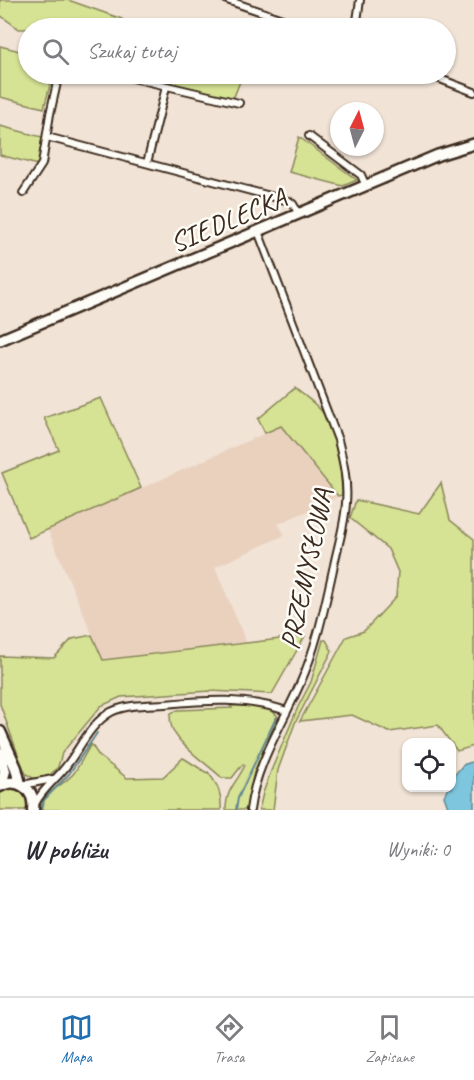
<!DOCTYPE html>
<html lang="pl">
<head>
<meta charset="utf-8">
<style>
	:root { --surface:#fff; --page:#f2f2f3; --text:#2b2b33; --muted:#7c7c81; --line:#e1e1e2; --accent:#1f6fb2 }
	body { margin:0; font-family:Caveat,sans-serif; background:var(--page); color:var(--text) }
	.controls { position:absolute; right:18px; bottom:18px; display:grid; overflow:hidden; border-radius:12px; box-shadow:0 2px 4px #0004 }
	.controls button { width:54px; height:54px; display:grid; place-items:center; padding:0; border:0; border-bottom:2px solid var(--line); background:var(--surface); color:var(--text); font:30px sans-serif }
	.compass { position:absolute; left:330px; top:102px; width:54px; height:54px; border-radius:50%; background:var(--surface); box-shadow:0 2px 4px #0004; rotate:6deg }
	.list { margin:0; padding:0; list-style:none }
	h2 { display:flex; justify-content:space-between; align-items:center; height:78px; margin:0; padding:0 24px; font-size:26px }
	h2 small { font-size:20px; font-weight:400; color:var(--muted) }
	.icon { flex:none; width:33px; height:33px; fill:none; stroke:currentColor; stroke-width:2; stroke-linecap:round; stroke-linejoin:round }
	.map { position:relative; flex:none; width:474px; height:810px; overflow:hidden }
	.search { position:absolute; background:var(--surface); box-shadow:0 2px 4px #0004; left:18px; right:18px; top:18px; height:66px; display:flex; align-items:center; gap:15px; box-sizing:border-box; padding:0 21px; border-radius:33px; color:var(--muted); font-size:22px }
	.sheet { height:186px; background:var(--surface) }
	nav { display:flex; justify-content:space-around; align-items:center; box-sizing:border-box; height:84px; border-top:2px solid var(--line); background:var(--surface); font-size:16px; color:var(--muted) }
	nav a { display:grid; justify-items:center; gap:3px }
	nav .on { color:var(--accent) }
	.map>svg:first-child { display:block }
	.built { fill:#e9d1be }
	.green { fill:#d6e294; stroke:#888659; stroke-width:1.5 }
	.water { fill:#7dc6de; stroke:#638891; stroke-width:1.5 }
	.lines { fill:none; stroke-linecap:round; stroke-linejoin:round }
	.stream { stroke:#638891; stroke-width:2 }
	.minor-casing { stroke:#3b2a1e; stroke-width:10 }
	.secondary-casing { stroke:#3b2a1e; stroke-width:14 }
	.primary-casing { stroke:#3b2a1e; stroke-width:15 }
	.minor { stroke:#fdfcf7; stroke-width:6 }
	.secondary { stroke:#fdfcf7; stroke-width:9 }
	.primary { stroke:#fdfcf7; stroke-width:10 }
	.labels { text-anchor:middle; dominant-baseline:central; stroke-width:5; stroke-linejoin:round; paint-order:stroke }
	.street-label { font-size:28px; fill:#3b2a1e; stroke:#fdfcf7 }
</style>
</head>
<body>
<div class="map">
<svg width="474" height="810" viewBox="0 0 474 810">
	<rect width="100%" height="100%" fill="#f1e3d5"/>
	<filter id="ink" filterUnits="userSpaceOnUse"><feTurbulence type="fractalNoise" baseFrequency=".0167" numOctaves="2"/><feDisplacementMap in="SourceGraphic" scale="12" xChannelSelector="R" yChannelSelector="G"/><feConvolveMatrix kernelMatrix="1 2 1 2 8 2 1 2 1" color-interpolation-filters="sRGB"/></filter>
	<g filter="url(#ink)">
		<path class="built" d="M281,426L338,497L278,524L285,535L215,567L247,644L103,660L48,530Z"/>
		<g class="green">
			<path d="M0,0H68L122,19L119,27L121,28L19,29L0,15Z"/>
			<path d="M0,46L28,53V74H53L44,108L0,97Z"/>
			<path d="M133,74H243L233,99Z"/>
			<path d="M0,126L42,137L38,165L0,155Z"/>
			<path d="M299,137L357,180L343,186L289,172Z"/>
			<path d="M295,388C304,396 316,403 323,413C340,435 341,468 342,495L338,496L281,426L265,433L258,419Z"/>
			<path d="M101,398L141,488L29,538L2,473L59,450L44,418Z"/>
			<path d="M441,483L450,520L474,539V746L457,751L438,725L389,732L352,715L300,721L346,637L364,631L396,597L398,572L388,549L350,518L356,500L419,514Z"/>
			<path d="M92,635L103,660L305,636L272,694L210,691L121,697L101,706L62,753L58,767L50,775L41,778H33L26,774L21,763L0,704V656L54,658L72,639Z"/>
			<path d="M323,640H326L332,651L295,723L278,770L273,810H259L263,793L271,771L298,707L311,682Z"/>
			<path d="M230,706C245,706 269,703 278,717L254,772L246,810H226C226,788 237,783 245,765L243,764L232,778H222C205,761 164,738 171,713L178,710L232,708Z"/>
			<path d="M91,744L99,756L127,778L163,777L183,758L185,759L207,773L208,772C218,785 222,794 221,810H40C43,790 63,787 74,773C80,764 85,754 91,744Z"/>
			<path d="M8,788C22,786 31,797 27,810H0V794Z"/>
		</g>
		<path class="water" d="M474,761V810H449L444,796L448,788H452V778L463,765Z"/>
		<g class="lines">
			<g class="stream">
				<path d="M42,810L44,800L69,774L97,733"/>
				<path d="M236,810L238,798L276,718"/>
			</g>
			<g class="minor-casing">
				<g id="minor">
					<path d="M227,0L308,28"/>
					<path d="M356,28L360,0"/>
					<path d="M116,74L239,103"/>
					<path d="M427,74L474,92"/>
					<path d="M309,136L361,175L366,186"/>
					<path d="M47,137L289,201L293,204L299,214"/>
					<path d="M147,163L166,87"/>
					<path d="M23,193L42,164L50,114L59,74"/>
					<path d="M22,785L53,779"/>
					<path d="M35,804C43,788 57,779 67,765C80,748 91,723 111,712C127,704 147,705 165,704C207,700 246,697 287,711"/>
					<path d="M250,810C256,764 282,725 300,684C317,646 325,605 334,565C338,545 345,524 346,503C348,482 343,460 338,440L258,231"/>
				</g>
			</g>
			<g class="secondary-casing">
				<path id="secondary" d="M0,340L438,155L474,144"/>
			</g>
			<g class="primary-casing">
				<g id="primary">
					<path d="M0,732L16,768L20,784"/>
					<path d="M0,753L5,771L1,785"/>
					<path d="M0,786C18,776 36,790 33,810"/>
				</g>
			</g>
			<use href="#minor" class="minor"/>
			<use href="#secondary" class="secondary"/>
			<use href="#primary" class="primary"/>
		</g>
	</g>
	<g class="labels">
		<g class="street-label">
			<text transform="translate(228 220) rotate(-23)">SIEDLECKA</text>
			<text transform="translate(306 569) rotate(-78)">PRZEMYSŁOWA</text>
		</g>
	</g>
</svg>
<div class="controls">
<button><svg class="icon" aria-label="locate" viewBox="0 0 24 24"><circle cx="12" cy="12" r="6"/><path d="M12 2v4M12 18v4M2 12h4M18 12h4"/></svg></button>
</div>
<svg class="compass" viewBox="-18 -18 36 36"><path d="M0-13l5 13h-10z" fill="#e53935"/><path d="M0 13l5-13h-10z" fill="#7c7c81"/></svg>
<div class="search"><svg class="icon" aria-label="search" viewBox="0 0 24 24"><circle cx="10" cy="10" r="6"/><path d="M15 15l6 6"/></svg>Szukaj tutaj</div>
</div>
<section class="sheet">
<h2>W pobliżu<small>Wyniki: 0</small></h2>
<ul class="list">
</ul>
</section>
<nav>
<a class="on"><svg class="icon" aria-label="map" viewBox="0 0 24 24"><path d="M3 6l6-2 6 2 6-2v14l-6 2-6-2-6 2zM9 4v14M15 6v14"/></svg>Mapa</a>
<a><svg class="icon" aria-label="directions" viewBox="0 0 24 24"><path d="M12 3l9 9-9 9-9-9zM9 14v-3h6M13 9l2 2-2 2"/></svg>Trasa</a>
<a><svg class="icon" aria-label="saved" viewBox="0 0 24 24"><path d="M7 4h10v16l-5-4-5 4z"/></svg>Zapisane</a>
</nav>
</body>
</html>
